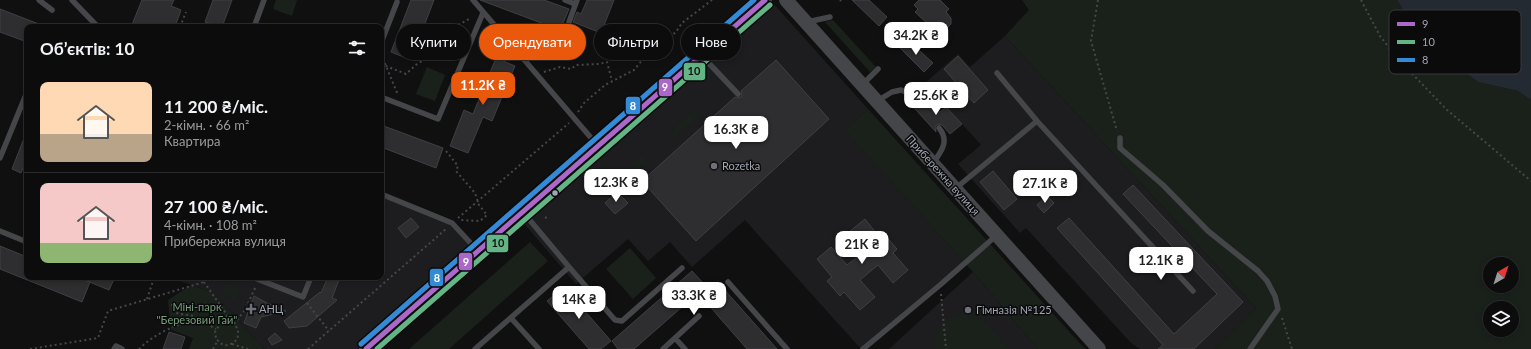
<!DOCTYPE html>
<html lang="uk">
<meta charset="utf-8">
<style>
:root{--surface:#0c0c0d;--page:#1a1a1b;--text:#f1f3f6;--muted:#9a9b9d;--line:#2c2c2e;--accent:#ea580c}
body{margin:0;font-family:Lato,sans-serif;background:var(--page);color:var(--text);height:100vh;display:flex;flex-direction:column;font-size:15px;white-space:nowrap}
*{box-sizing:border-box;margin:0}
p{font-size:13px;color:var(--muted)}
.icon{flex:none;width:22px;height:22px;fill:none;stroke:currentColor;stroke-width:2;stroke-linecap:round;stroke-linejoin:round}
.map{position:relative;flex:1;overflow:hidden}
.side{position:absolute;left:24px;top:24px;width:360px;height:256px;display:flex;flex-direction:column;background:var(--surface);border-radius:8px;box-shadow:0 2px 6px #0003,0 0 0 1px var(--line)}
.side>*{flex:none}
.top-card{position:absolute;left:396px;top:24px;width:380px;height:36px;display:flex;gap:8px}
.needle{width:26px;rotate:39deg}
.tools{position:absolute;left:1483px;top:257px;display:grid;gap:8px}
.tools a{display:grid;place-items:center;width:36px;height:36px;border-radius:50%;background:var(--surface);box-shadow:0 2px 6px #0003,0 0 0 1px var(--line);font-size:20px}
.price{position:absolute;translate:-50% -34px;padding:0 9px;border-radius:8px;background:#fff;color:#222;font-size:13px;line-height:26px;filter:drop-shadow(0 1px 2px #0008)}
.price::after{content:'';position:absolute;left:50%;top:24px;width:12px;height:9px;margin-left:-6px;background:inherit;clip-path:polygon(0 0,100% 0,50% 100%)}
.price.selected{background:var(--accent);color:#fff}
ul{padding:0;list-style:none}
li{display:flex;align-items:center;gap:12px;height:100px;padding:0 16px}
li+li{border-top:1px solid var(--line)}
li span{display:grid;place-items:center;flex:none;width:112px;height:80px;border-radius:8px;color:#555}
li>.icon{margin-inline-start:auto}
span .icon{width:48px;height:48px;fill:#fffc;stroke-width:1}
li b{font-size:17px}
h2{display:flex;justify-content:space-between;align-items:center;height:48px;padding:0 16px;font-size:17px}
.chip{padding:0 14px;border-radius:18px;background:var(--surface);box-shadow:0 2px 6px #0003,0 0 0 1px var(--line);font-size:14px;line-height:36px}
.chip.selected{background:var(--accent);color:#fff}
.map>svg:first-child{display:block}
.built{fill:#1d1d1f}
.green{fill:#1a211b;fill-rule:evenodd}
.water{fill:#242a32}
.building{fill:#2e2e30;stroke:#3f4044}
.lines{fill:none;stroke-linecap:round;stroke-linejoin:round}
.path{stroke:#46474b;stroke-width:2;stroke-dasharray:2 3;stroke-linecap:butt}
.service{stroke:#454649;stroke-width:5.5}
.tertiary{stroke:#454649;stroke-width:14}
.bus-1-casing{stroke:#0b0b0c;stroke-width:8}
.bus-2-casing{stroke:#0b0b0c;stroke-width:8}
.bus-3-casing{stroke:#0b0b0c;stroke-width:8}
.bus-1{stroke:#ac68c9;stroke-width:5}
.bus-2{stroke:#64b586;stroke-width:5}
.bus-3{stroke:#338bd7;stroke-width:5}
.poi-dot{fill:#6e717a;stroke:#0b0b0c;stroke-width:1.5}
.bus-dot{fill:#a0a5b2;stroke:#0b0b0c;stroke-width:1.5}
.labels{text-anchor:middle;stroke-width:3;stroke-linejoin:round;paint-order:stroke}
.poi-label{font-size:11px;fill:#a0a5b2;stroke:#0b0b0c;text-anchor:start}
.street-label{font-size:11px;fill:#a0a5b2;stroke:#0b0b0c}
.park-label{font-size:11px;fill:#779e7c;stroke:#0b0b0c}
.key{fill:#0b0b0c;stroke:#38393e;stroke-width:1}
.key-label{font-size:11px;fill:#a0a5b2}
.line-badge{stroke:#0b0b0c;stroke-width:1.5}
.badge-label{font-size:11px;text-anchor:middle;font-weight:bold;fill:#fff}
.pale-badge-label{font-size:11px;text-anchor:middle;font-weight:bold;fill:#111}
</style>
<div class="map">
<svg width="1531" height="349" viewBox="0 0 1531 349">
<rect width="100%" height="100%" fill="#101011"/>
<path class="built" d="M772 2 868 109 846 130 964 262 861 349 745 220 692 267 670 242 648 261 628 239 576 284 521 220Z
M1005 36 1256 308 1215 349H1140L1131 343 1026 228 1020 233 958 164 981 145 925 83 958 54 970 67Z
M381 194 452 223 479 251 366 349H264L213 292 167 277H381Z
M973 272 1038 349H889Z"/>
<path class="green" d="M276 0H297L292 16 273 9Z
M1022 0H1397L1423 41 1478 82 1518 91 1531 100V349H1215L1256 308 1005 36 1029 10ZM1490 264H1512V286H1490ZM1490 308H1512V330H1490Z
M833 20 876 67 870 72 825 22Z
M427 67 445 75 435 101 416 94Z
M868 109 1085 349H1038L973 272 845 130Z
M694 110 699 116 675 137 670 132Z
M643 155 648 161 625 182 620 177Z
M530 242 548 261 449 349H409Z
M630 248 656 278 633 299 606 269Z
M227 283 241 289 235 301 222 295Z
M191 285 213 292 264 349H189L193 338 171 330 168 300Z
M960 314C983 313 995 333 1009 349H935C935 331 945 322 960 314Z"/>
<path class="water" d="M1397 0H1531V100L1518 91 1478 82 1423 41Z"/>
<path class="building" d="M142 0H174L171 6 181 10 175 27H131Z
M213 0H232L222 27 205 22Z
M411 0H434L411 60 391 52Z
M480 0H544L569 9 560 30Z
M587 0H614L601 33 573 22 577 12 581 14Z
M852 0H869L887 17 879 26Z
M919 0H940L949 9 946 12 951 18V24L947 28 939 29 935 24 932 28 915 12 918 9 914 5Z
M0 9 44 26V27H27V42L0 32Z
M908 40 933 63 924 72 900 48Z
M958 56 988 90 974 103 944 69Z
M496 58 515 66 492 121 483 117 468 153 450 146 464 110 473 114Z
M776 60 829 119 696 241 642 181 735 97 737 98 741 97 742 95 741 91Z
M916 93 936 115 946 107 962 124 950 134 942 125 938 124 935 127 936 132 907 100H914L915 97 914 94Z
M381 125 443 148 436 168 381 147Z
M26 133 27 158 21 173 12 169Z
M993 171 1017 199 1004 210 980 182Z
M1133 185 1243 302 1194 349H1158L1163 345 1057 228 1069 218 1174 334 1217 294 1123 194Z
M617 192 628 203 615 214 605 203Z
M1047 196 1054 203 1044 213 1037 205Z
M411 218 419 227 406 238 398 228Z
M865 219 880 238 884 234 897 249 893 253 908 270 893 283 878 265 860 280 875 297 860 310 844 292 840 296 827 281 832 277 817 259 831 247 847 265 865 251 849 232Z
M0 246 27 257V277H76L90 282 82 302 0 269Z
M692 271 714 295 723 288 777 349H747L698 293 634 349H618L612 341Z
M77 277H115L109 290Z
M328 277H340L332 298 337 300 307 326 289 328 284 321 320 292 321 293Z
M564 287 611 341 601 349H589L547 301Z
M254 296 267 303 286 311 261 317 256 328 244 323Z
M169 332 185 337 181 349H163Z
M275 333 282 340 272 345 268 339Z"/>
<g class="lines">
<path class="path" d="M840 0 841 1
M1098 0 1091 41 1117 131
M1361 0 1380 36 1397 58 1446 109 1531 181
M180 27 186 12
M381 54 398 95
M381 64 406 74 417 64 441 50 458 25 471 18
M544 72 560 67 571 69 576 65 599 64 607 62 612 81
M578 112 584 103 605 85 634 70 649 52 676 32 682 23 712 0
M446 151 458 166 456 171 475 193 479 205 487 215 480 221 461 220
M458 218 569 123
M545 218 549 216
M205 277 204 282 225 312 230 322C244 328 239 347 223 345L216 339 215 332 220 324 230 322
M941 294 946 349
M147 299 153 281
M307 303 329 331
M172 304C173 317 184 313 193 316 196 317 199 320 202 322
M1282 318 1292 349
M234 324 245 310 256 286
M232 344 248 349
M30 349 98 338 108 311 204 282
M139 349C153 335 182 319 202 322 206 323 212 327 216 329
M213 349 218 340
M308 349 446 229"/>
<path class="service" d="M39 0 52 10
M72 0 98 27
M473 0 598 146
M565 0 575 4
M569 22 577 0
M807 22 830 17
M254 27 264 0
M381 43 397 2
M702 56 738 94
M997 73 1037 121
M863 84 878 69
M381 97 438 119 483 13
M877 101 892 92 901 90 908 93 911 97
M1120 138V148L1163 185 1208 231 1258 271 1267 281 1275 296 1278 309 1250 349
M0 158 27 92
M933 163C941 152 950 141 939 128
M956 188 1037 121 1193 291
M381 194 452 223 478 251
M0 231 27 242
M569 267 615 320 622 321 682 268
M252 277 303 297 311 277
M728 282 787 349
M511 318 539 349
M675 338 685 349
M114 349 116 346 122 349
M475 349 569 267 523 212
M663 349 699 316
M863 349 940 285 997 235"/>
<path class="tertiary" d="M786 0 1099 349
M366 349 765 0"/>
<defs>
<path id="bus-1" d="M366 349 765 0"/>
<path id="bus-2" d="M377 349 770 5"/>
<path id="bus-3" d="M361 344 754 0"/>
</defs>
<use href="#bus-1" class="bus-1-casing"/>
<use href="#bus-2" class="bus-2-casing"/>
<use href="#bus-3" class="bus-3-casing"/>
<use href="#bus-1" class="bus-1"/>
<use href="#bus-2" class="bus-2"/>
<use href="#bus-3" class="bus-3"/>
</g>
<g class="poi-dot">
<circle cx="714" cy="166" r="4"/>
<path d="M249 303h4v4h4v4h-4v4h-4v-4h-4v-4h4z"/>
<circle cx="968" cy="310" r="4"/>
</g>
<circle class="bus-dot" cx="555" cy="193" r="3.5"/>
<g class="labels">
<g class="poi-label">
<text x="722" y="170">Rozetka</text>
<text x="259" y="313">АНЦ</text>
<text x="976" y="314">Гімназія №125</text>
</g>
<g class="street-label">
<text transform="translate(943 175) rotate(48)" y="4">Прибережна вулиця</text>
</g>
<g class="park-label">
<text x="197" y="311">Міні-парк<tspan x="197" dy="13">"Березовий Гай"</tspan></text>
</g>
</g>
<rect x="1389" y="10" width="132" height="64" rx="6" class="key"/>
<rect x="1397" y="22" width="18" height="4" fill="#ac68c9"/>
<rect x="1397" y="40" width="18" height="4" fill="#64b586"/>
<rect x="1397" y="58" width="18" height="4" fill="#338bd7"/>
<g class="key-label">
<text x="1422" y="28">9</text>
<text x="1422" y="46">10</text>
<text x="1422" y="64">8</text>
</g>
<g class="line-badge">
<rect x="683" y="62" width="23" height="19" rx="4" fill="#64b586"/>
<rect x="658" y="78" width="15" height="19" rx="4" fill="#ac68c9"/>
<rect x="625" y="96" width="16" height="19" rx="4" fill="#338bd7"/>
<rect x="486" y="234" width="23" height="19" rx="4" fill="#64b586"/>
<rect x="458" y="252" width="15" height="19" rx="4" fill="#ac68c9"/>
<rect x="429" y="268" width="15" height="19" rx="4" fill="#338bd7"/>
</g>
<g class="badge-label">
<text x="665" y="91">9</text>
<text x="633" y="110">8</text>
<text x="466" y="266">9</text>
<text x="437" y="282">8</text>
</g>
<g class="pale-badge-label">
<text x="694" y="75">10</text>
<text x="498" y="247">10</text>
</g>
</svg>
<div class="tools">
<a><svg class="needle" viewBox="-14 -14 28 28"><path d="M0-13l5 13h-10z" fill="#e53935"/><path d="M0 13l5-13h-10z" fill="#9a9b9d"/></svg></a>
<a><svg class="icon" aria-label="layers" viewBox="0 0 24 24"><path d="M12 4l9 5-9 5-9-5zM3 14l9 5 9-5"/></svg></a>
</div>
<b class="price" style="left:916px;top:56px">34.2K ₴</b>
<b class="price selected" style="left:483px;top:106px">11.2K ₴</b>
<b class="price" style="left:936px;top:116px">25.6K ₴</b>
<b class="price" style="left:736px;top:150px">16.3K ₴</b>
<b class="price" style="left:616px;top:203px">12.3K ₴</b>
<b class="price" style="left:1045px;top:204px">27.1K ₴</b>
<b class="price" style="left:862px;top:265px">21K ₴</b>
<b class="price" style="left:1161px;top:281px">12.1K ₴</b>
<b class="price" style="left:694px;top:316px">33.3K ₴</b>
<b class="price" style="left:579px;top:320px">14K ₴</b>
<div class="top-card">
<a class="chip">Купити</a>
<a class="chip selected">Орендувати</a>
<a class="chip">Фільтри</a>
<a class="chip">Нове</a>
</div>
<section class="side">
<h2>Об’єктів: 10<svg class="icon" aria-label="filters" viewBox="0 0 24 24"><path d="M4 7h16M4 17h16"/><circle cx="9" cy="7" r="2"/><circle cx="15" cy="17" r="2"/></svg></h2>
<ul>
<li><span style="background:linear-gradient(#ffd9b3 65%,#b9a48a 0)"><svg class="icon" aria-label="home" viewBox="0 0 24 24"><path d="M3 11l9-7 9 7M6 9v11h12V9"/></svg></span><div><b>11 200 ₴/міс.</b><p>2-кімн. · 66 m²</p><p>Квартира</p></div></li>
<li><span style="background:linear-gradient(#f6c9c9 75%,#8fb573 0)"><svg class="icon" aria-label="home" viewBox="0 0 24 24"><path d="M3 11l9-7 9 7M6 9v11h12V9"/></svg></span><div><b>27 100 ₴/міс.</b><p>4-кімн. · 108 m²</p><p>Прибережна вулиця</p></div></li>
</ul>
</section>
</div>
